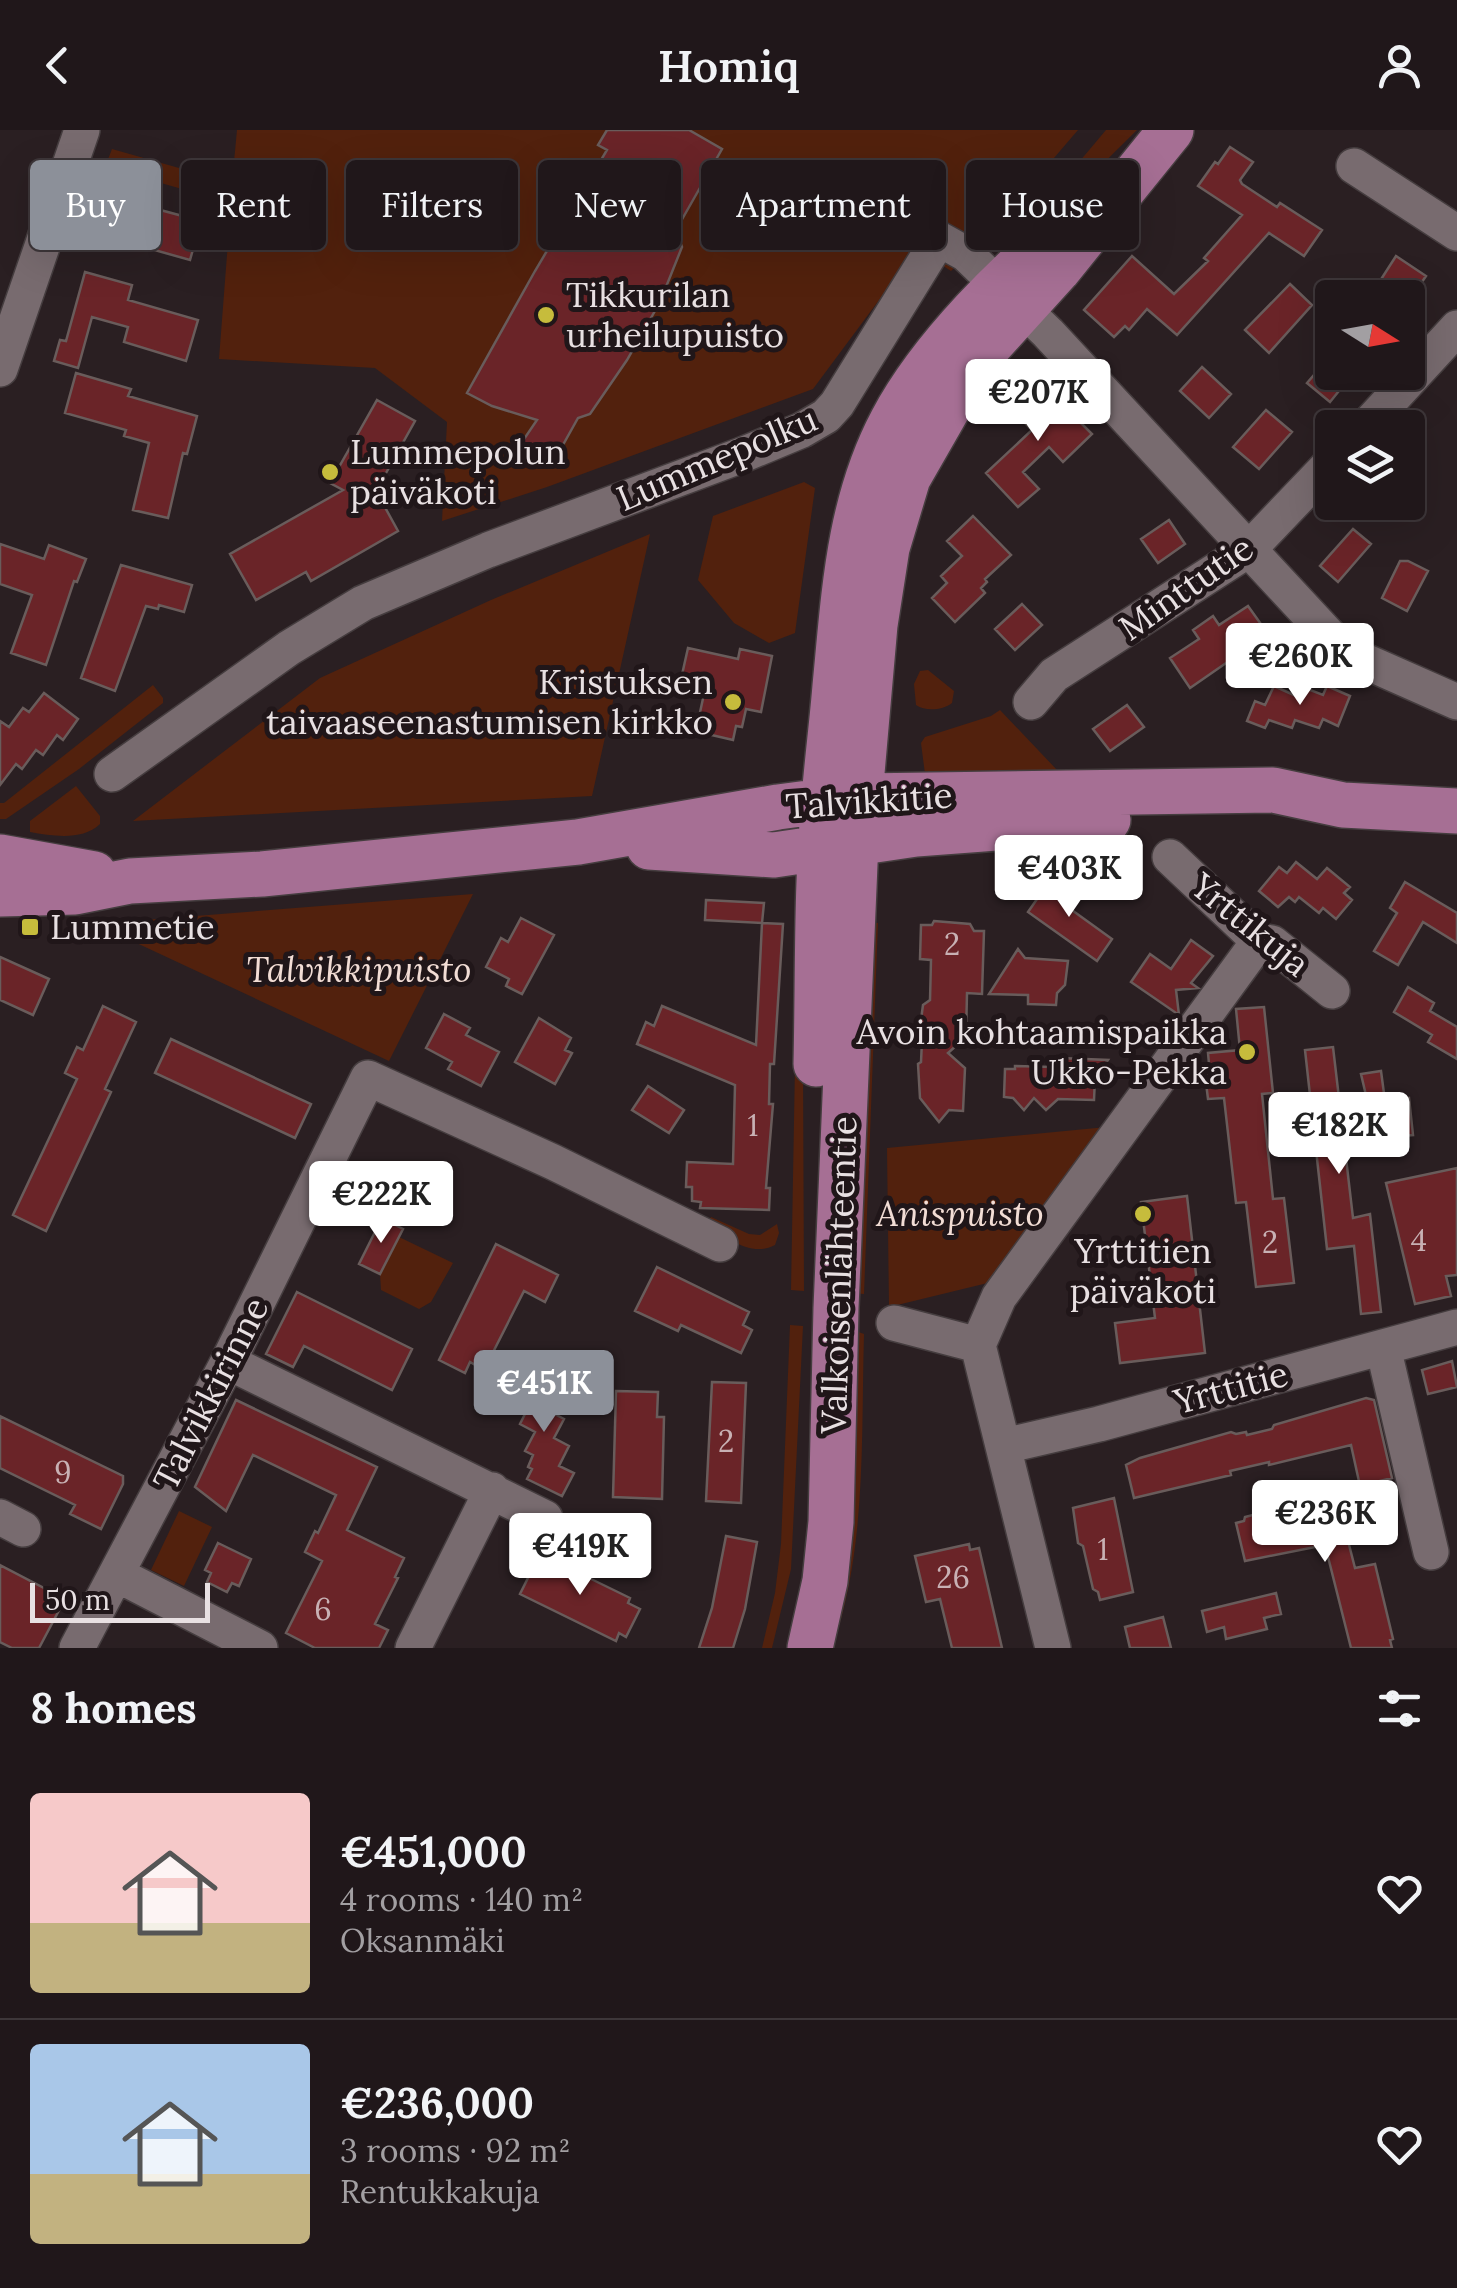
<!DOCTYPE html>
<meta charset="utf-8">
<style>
:root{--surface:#20171a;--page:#282023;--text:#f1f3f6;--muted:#a29fa2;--line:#3d3639;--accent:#8c9099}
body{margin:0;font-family:Lora,serif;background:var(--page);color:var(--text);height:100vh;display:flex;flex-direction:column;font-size:38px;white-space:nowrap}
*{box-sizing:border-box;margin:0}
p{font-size:32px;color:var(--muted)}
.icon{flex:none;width:55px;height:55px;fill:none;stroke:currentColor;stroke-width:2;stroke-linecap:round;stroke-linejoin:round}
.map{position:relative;height:1518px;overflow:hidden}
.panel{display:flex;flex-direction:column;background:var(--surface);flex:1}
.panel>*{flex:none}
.hud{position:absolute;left:30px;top:30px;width:1398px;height:90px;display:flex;gap:20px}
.needle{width:65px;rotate:101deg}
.tools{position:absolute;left:1315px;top:150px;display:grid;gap:20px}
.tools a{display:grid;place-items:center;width:110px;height:110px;border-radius:10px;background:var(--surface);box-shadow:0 10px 40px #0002,0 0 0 2px var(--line);font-size:50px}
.scale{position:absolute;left:30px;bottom:25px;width:180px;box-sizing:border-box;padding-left:10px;border:5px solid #e8e0e2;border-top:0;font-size:28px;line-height:35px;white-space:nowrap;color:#e8e0e2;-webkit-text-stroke:8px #201619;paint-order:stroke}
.price{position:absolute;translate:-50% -85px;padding:0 22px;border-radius:10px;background:#fff;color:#222;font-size:32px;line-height:65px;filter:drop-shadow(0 2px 5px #0008)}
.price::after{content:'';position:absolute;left:50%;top:60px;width:30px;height:22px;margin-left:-15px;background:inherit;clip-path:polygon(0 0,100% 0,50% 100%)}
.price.selected{background:var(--accent);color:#fff}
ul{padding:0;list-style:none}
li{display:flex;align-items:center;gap:30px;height:250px;padding:0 30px}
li+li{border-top:2px solid var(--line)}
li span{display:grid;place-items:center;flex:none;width:280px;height:200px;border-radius:10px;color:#555}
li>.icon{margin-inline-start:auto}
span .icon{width:120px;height:120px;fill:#fffc;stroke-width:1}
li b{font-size:42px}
h2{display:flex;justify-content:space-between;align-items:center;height:120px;padding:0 30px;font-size:42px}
.tag{padding:0 35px;border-radius:10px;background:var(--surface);box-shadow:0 10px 40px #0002,0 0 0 2px var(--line);font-size:35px;line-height:90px}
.tag.selected{background:var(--accent);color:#fff}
header{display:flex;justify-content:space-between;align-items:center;height:130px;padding:0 30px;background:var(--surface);font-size:45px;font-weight:600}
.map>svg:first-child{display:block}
.green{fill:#52210d}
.building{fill:#6a2428;stroke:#695c5b;stroke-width:2.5}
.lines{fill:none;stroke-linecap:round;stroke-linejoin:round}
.minor-casing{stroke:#453d3f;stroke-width:38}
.major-casing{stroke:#453d3f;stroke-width:48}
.minor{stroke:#786b6f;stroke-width:35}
.major{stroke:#a66f94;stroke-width:45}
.poi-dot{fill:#c6bc3c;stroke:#201619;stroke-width:4}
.labels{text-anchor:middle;stroke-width:10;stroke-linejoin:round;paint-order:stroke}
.number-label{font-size:30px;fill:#c8b1b4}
.poi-label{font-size:35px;fill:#e8e0e2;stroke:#201619;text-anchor:start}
.street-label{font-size:35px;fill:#e8e0e2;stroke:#201619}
.park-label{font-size:35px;font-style:italic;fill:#f2ddd5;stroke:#201619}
</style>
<header><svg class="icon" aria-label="back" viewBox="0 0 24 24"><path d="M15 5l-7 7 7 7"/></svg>Homiq<svg class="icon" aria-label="person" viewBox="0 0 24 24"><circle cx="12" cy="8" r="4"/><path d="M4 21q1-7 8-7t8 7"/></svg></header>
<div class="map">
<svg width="1457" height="1518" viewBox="0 0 1457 1518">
<rect width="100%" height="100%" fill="#2a1f22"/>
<path class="green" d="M237 0H1078L993 99 951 141 917 119 813 259 547 357 442 391 447 292 375 238 219 229 231 73 105 37 112 19 232 53Z
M1106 0H1137L1035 101 1026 95Z
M804 352 815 358 795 503 769 513 734 493 698 450 713 386Z
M650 404 592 666 133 691 320 548 491 470Z
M928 540 954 561 952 573C943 580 926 582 916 575L914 554 920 541Z
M153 555 163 568V573L79 639 6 689H0V673H4Z
M1000 580 1057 640 1050 647 925 644 921 613 925 607 991 586Z
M76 656 100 686V694C82 711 53 706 30 702V691Z
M473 764 389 931 113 802 119 792Z
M868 792 878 793 864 1164 851 1163Z
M795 935H803L804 1161 791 1160Z
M1117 996 1004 1149 889 1177 887 1018Z
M711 1087 749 1104 760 1105 777 1094 779 1103 775 1115C751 1128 727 1107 706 1095Z
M399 1107 453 1133 431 1172 419 1179 381 1160 380 1144Z
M790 1195 803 1196 791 1439 772 1518H762L775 1463 781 1414Z
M850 1199 864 1204C861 1309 867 1418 832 1518Z
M179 1381 212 1397 184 1456 151 1440Z"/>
<path class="building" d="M607 0H689L722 19 676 100 682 117 660 172 627 230 590 284 578 288 554 331 522 312 537 290 492 276 467 263 535 141 607 20 598 15Z
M1230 17 1253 32 1240 50 1242 54 1277 77 1280 73 1322 100 1304 126 1269 103 1177 205 1147 179 1129 200 1125 196 1114 207 1084 180 1132 126 1174 164 1208 131 1204 128 1242 85 1198 56 1215 32 1218 34Z
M112 67 201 91 190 130 119 110 121 102 104 97Z
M1396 126 1426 146 1411 168H1369Z
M85 142 132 155 128 170 198 190 186 231 124 212 128 197 92 187 78 238 54 231 60 210 66 211Z
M1290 154 1312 175 1269 223 1245 200Z
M1325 232 1332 242H1337L1347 251 1330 272 1307 253Z
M1202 237 1231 264 1209 288 1180 261Z
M76 243 131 259 128 266 197 286 187 324 183 323 168 388 133 380 149 313 124 306 126 300 65 283Z
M1044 256 1092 304 1063 332 1049 317 1023 342 1039 359 1018 377 986 343 1032 300 1016 284Z
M377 270 415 291 376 361 398 401 311 451 306 442 256 470 230 424 343 360 330 353Z
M1266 280 1292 302 1259 339 1233 317Z
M973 386 1011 425 985 449 987 452 981 458 985 463 955 492 932 468 947 453 941 446 962 426 947 411Z
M1169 390 1185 414 1158 433 1141 409Z
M1353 399 1371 414 1338 452 1320 436Z
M0 414 44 429 49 415 86 429 77 452 74 451 46 535 11 523 32 465 0 454Z
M1400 431H1408L1428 441 1407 481 1382 468Z
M121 435 192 455 184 482 159 475 158 479 146 476 115 561 81 548Z
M1022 474 1042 495 1015 520 995 499Z
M1248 476 1268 504 1190 558 1170 528 1199 509 1193 500 1213 486 1219 495Z
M688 518 738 529 740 519 772 526 761 582 746 579 742 597 736 596 733 610 703 603 706 588 699 587 704 564 679 558Z
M1274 556 1296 566 1300 556 1323 565 1327 556 1350 566 1338 596 1323 589 1319 598 1295 590 1292 598 1269 590 1265 598 1247 591 1255 571 1265 575Z
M44 563 78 589 63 610 57 605 43 625 36 620 22 639 16 634 0 655V591L9 597 23 578 29 582Z
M1127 575 1144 597 1110 621 1093 599Z
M1296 732 1317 749 1327 738 1350 757 1344 763 1352 770 1336 789 1323 778 1319 783 1299 767 1295 772 1289 767 1278 777 1259 761 1279 737 1287 743Z
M1051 749 1077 768 1069 778 1112 809 1097 831 1028 782Z
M1405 752 1457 783V813L1423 792 1398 835 1374 821 1397 783 1390 778Z
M706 770 764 773 762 793 705 790Z
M521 788 554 805 522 864 506 856 509 849 486 837 501 808 508 812Z
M934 791 970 794 974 801H984L982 864 967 863 966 907 948 923 965 938 963 981 949 980 939 992 920 968 918 934 921 932 922 910 910 901 920 897 923 875 930 870 931 830 920 829 921 795H932Z
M762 793 783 794 774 934H770L769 974H773L766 1058H770L769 1080 700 1078 701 1072 692 1071V1057H686L687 1032 733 1034 735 955 637 914 646 892 654 896 662 876 756 915Z
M1191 810 1213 826 1191 853 1198 858 1176 860 1179 885 1131 852 1150 824 1171 839Z
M1018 819 1025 828 1068 831 1065 855 1057 863 1056 875 1028 874V865L989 864Z
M0 827 49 849 33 885 0 870Z
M1408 857 1434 873 1430 881 1457 897V929L1428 912 1432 905 1394 882Z
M103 876 136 892 105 959 111 962 46 1101 13 1085 77 949 65 943 77 917 83 920Z
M1264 877 1273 963 1262 964 1273 1069 1284 1068 1294 1153 1256 1157 1246 1072 1236 1073 1224 968 1208 969 1205 945H1210L1208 923 1240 920 1236 879Z
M444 884 470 898 466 905 499 922 481 956 448 939 452 932 426 918Z
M539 888 571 908 565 920 572 923 555 954 515 932Z
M171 909 311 974 295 1008 155 943Z
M1333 917 1353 1088 1370 1084 1381 1182 1361 1184 1354 1116 1327 1119 1305 920Z
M1060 928 1108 930 1095 948 1094 970 1058 969 1046 980 1034 968 1024 980 1013 968 1004 967 1005 939H1015V936L1051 937V931L1060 932Z
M1381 941 1385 971 1409 968 1413 1005 1376 1008 1361 944Z
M648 956 684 980 669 1003 632 980Z
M1457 1038V1145L1446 1146 1451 1166 1415 1174 1386 1053Z
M1187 1066 1205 1223 1120 1233 1115 1193 1155 1188 1141 1072Z
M382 1088 403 1099 380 1144 359 1134Z
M496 1114 558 1145 545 1172 524 1161 484 1240 470 1232 465 1243 439 1230Z
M657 1137 749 1182 743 1195 752 1200 741 1223 681 1195 678 1201 635 1181Z
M297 1162 412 1219 392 1260 304 1216 293 1237 266 1224Z
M1452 1231 1457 1257 1428 1264 1422 1240Z
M524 1242 560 1259 549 1281 564 1289 554 1308 569 1316 559 1336 574 1343 562 1366 527 1349 532 1339 528 1337 533 1325 525 1321 535 1302 520 1294 530 1274 513 1266Z
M712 1252 746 1253 741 1373 706 1371Z
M616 1261 658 1262 657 1287H664L662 1369 613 1367Z
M1366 1268 1374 1270 1392 1348 1360 1356 1351 1315 1269 1335V1332L1230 1341 1231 1345 1134 1368 1126 1335 1140 1328 1231 1302 1236 1304 1246 1302 1247 1305 1272 1299 1274 1295Z
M236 1270 377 1337 347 1400 404 1428 395 1447 398 1448 375 1494 388 1500 379 1518H315L286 1503 322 1431 305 1422 315 1401 318 1403 336 1365 253 1325 226 1381 195 1357Z
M0 1286 123 1346V1354L101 1399 70 1384 75 1375 0 1338Z
M1114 1368 1133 1462 1100 1470 1098 1462 1093 1459 1083 1416 1078 1413 1073 1378Z
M1337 1368 1355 1438 1375 1434 1393 1509 1390 1510 1392 1518H1351L1325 1415 1245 1431 1236 1393 1244 1391 1245 1387 1268 1381 1269 1385 1293 1379 1306 1386 1312 1374Z
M726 1406 757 1412 745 1479 733 1518H699L712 1478Z
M218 1413 251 1429 239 1456 232 1453 227 1462 207 1452 211 1443 205 1440Z
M969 1414 970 1420 979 1418 1002 1518H952L940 1469 926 1472 915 1426Z
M540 1424 630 1468 628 1473 640 1479 626 1507 619 1503 616 1511 520 1464Z
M0 1435 65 1469 39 1518H12L0 1512Z
M1276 1463 1281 1484 1264 1488 1267 1499 1226 1509 1224 1497 1207 1502 1202 1481Z
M1163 1487 1171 1518H1130L1125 1497Z"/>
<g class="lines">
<defs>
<path id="minor" d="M1354 36 1457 103
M0 239 82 0
M1365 298 1457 198
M1031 572 1054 545 1248 420 1332 332
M112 644 289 518 363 473 488 420 742 325 802 300 826 286 837 274 939 109 966 124 1048 203 1344 522 1457 572
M1170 727 1259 811 1272 813 1332 861
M894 1193 978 1215
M978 1215 999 1167 1259 811
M978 1215 1053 1518
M1383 1217 1431 1422
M228 1232 545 1388
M1004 1316 1099 1294 1457 1197
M0 1387 23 1399
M118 1445 260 1518
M77 1518 228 1232 368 948 553 1032 720 1114
M413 1518 492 1360"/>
<path id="major" d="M649 717 774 725 916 704 1108 690
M0 727 94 744
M0 764 75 762 130 751 262 744 578 712 778 677 861 666 1273 660 1343 675 1457 681
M816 934C818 846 816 757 824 669 827 631 832 593 835 556 844 464 848 374 892 291 930 219 1010 138 1074 89
M810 1518 825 1451 831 1392 836 1178 856 711 875 495 887 418 908 348 963 252 990 215 1058 140 1171 0"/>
</defs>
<use href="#minor" class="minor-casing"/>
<use href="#major" class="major-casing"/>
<use href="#minor" class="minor"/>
<use href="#major" class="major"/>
</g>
<g class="poi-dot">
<circle cx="546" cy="185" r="10"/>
<circle cx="330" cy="342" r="10"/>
<circle cx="733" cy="572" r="10"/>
<rect x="20" y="787" width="20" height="20" rx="5"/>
<circle cx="1247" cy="922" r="10"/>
<circle cx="1143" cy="1084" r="10"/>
</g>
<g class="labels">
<g class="number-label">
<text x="952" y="825">2</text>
<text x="753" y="1006">1</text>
<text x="1419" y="1121">4</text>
<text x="1270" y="1123">2</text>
<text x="726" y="1322">2</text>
<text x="63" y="1353">9</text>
<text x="1103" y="1430">1</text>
<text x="953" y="1458">26</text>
<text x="323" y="1490">6</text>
</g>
<g class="poi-label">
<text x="566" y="177">Tikkurilan<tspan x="566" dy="40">urheilupuisto</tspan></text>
<text x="350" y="334">Lummepolun<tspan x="350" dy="40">päiväkoti</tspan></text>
<text x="713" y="564" text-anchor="end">Kristuksen<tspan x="713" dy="40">taivaaseenastumisen kirkko</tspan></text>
<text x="50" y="809">Lummetie</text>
<text x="1227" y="914" text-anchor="end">Avoin kohtaamispaikka<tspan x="1227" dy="40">Ukko-Pekka</tspan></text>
<text x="1143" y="1133" text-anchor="middle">Yrttitien<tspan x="1143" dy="40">päiväkoti</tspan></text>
</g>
<g class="street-label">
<text transform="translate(717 329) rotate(-23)" y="12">Lummepolku</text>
<text transform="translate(1186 458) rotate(-35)" y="12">Minttutie</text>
<text transform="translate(869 671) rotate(-4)" y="12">Talvikkitie</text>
<text transform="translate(1250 795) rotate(39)" y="12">Yrttikuja</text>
<text transform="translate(839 1145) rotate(-88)" y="12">Valkoisenlähteentie</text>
<text transform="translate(1231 1258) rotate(-15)" y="12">Yrttitie</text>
<text transform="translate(211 1264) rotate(-63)" y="12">Talvikkirinne</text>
</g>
<g class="park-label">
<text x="359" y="852">Talvikkipuisto</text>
<text x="960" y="1096">Anispuisto</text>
</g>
</g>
</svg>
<div class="tools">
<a><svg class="needle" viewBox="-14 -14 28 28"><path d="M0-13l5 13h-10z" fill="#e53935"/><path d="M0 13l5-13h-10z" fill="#a29fa2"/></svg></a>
<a><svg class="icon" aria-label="layers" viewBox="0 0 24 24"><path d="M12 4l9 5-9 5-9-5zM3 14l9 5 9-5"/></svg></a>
</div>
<div class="scale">50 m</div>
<b class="price" style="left:1038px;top:314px">€207K</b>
<b class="price" style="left:1300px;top:578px">€260K</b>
<b class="price" style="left:1069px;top:790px">€403K</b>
<b class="price" style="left:1339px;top:1047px">€182K</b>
<b class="price" style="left:381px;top:1116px">€222K</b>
<b class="price selected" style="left:544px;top:1305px">€451K</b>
<b class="price" style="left:1325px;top:1435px">€236K</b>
<b class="price" style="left:580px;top:1468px">€419K</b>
<div class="hud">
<a class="tag selected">Buy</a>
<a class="tag">Rent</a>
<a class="tag">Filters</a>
<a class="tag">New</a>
<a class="tag">Apartment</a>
<a class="tag">House</a>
</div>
</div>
<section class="panel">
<h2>8 homes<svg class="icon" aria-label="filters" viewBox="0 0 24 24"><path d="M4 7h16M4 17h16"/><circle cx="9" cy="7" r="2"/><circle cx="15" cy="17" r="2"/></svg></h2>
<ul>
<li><span style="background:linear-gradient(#f6c9c9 65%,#c2b280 0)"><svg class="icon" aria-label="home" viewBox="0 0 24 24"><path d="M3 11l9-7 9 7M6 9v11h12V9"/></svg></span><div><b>€451,000</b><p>4 rooms · 140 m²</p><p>Oksanmäki</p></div><svg class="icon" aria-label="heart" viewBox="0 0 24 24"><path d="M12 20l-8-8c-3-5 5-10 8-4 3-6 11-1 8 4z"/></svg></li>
<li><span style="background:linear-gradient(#a9c7e8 65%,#c2b280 0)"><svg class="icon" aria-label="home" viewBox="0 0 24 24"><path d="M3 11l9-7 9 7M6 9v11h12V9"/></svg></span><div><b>€236,000</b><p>3 rooms · 92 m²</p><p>Rentukkakuja</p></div><svg class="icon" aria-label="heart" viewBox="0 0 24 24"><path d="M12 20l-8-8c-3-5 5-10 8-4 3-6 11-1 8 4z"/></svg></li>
</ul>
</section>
